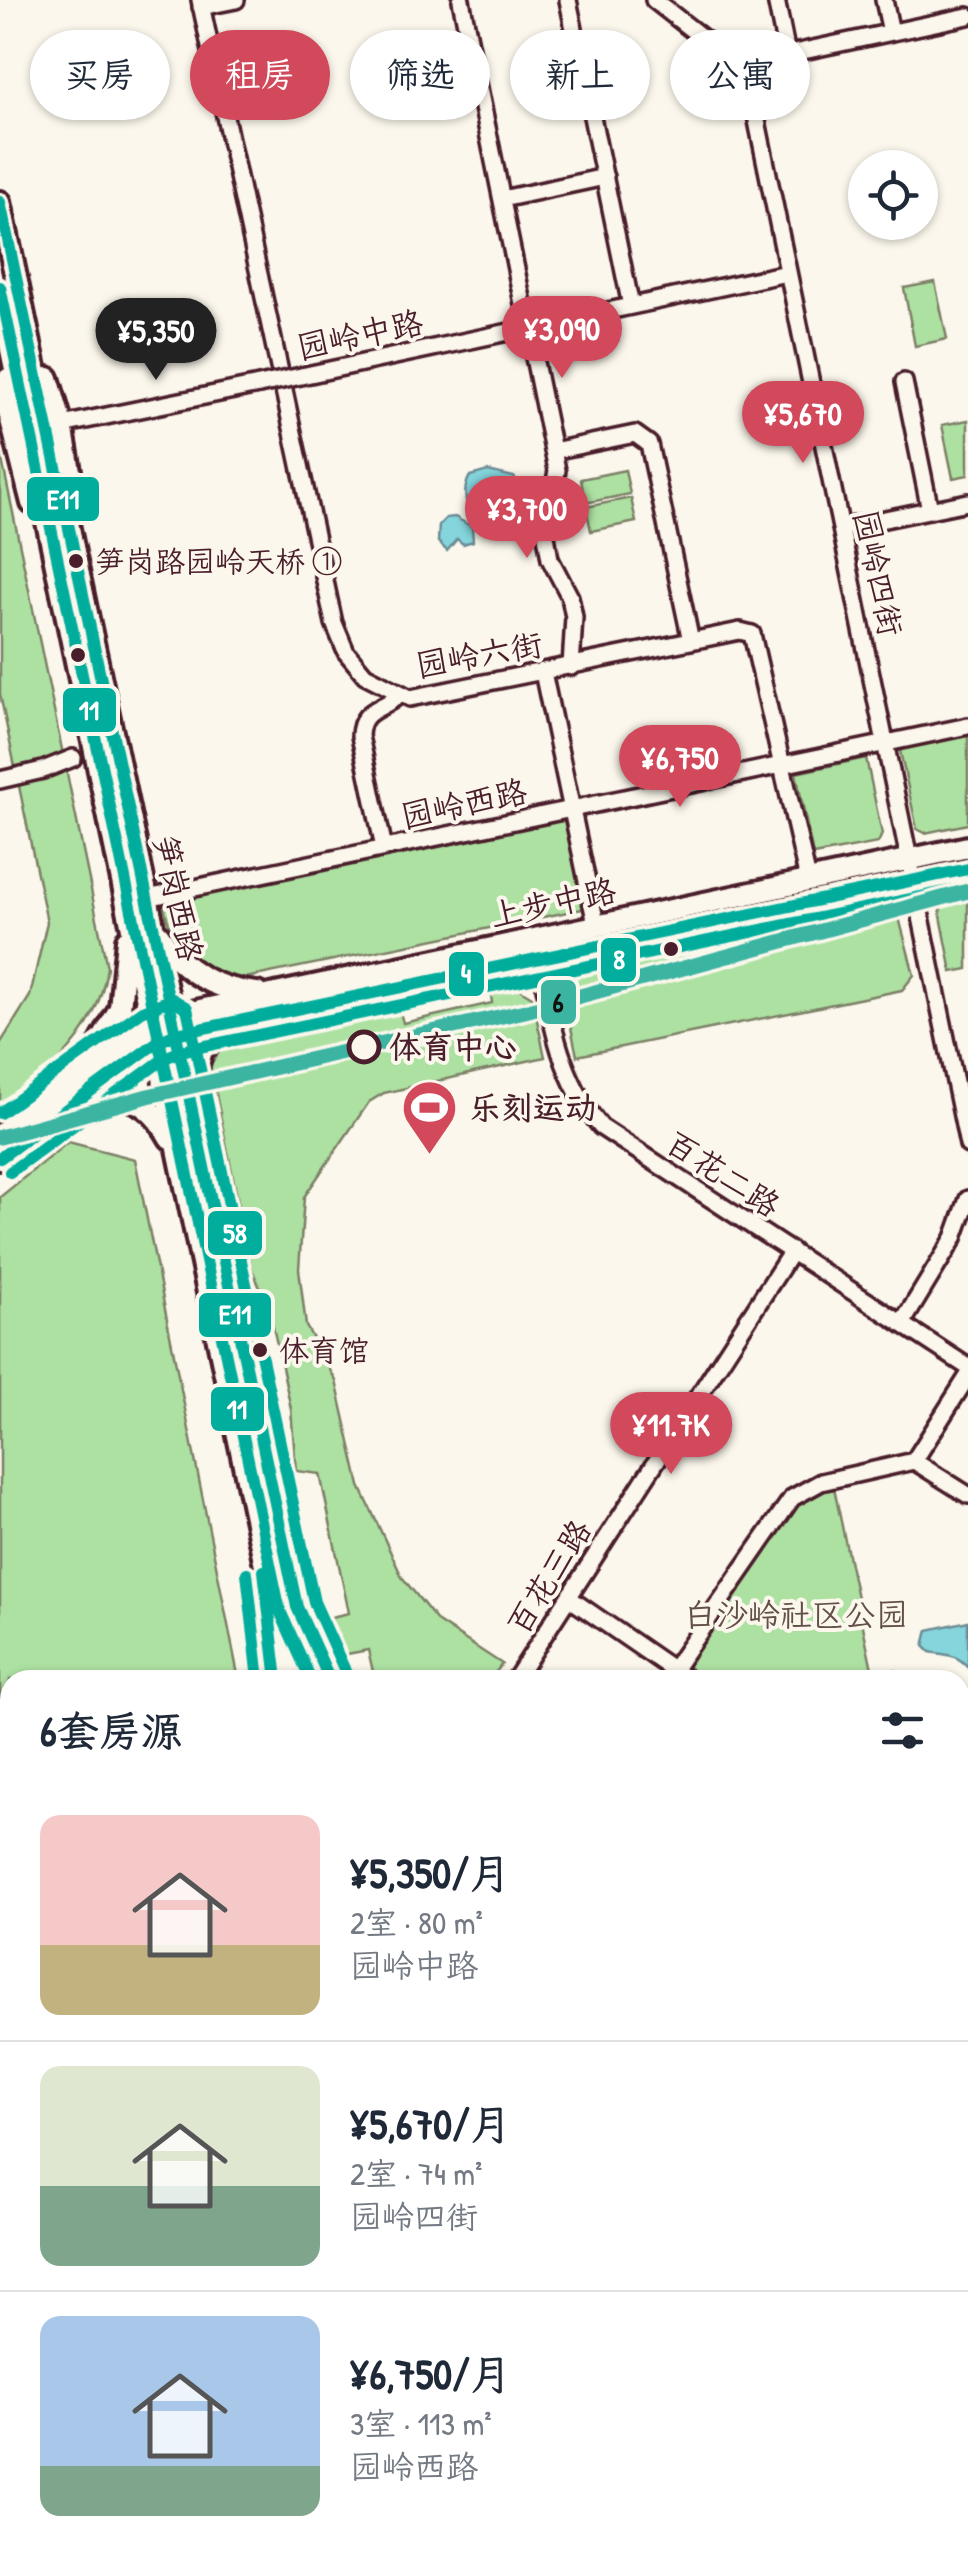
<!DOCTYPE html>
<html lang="zh">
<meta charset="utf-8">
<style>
:root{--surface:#fff;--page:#f6f6f7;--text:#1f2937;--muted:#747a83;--line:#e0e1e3;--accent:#d1495b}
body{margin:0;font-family:"Patrick Hand","LXGW WenKai TC",sans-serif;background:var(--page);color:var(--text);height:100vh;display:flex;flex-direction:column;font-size:38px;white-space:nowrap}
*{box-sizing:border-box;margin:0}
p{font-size:32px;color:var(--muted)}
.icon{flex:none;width:55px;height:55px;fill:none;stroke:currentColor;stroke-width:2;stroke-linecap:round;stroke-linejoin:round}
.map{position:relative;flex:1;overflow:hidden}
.side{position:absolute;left:0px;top:1670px;width:970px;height:892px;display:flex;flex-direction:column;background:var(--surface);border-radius:30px 30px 0 0;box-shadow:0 2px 8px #0004}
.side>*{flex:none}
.top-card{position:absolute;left:30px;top:30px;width:910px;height:90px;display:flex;gap:20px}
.tools{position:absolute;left:848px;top:150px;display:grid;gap:20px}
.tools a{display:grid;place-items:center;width:90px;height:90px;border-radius:50%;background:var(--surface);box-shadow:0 2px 8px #0004;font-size:50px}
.price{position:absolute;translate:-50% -85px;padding:0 22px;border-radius:35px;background:var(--accent);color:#fff;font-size:32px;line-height:65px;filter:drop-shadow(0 2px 5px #0008)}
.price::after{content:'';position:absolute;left:50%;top:60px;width:30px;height:22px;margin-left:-15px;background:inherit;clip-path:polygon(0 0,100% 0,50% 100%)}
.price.active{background:#222;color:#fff}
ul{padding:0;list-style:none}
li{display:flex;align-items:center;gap:30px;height:250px;padding:0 40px}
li+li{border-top:2px solid var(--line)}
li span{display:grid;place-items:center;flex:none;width:280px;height:200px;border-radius:20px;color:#555}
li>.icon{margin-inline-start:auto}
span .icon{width:120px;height:120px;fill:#fffc;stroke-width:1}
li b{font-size:42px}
h2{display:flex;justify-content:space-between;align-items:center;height:120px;padding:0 40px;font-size:42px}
.pill{padding:0 35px;border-radius:45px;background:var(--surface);box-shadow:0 2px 8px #0004;font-size:35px;line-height:90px}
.pill.active{background:var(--accent);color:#fff}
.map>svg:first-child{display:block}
.green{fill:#ade1a2;stroke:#7c8066;stroke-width:2.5}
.water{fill:#84d5dc;stroke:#6d8c95;stroke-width:2.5}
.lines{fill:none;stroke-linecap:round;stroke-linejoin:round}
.minor-casing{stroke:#4a1f2b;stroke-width:22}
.major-casing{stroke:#4a1f2b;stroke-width:28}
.minor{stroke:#fbf7ec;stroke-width:15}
.major{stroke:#fbf7ec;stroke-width:20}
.minor-bridge-casing{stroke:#4a1f2b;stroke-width:22;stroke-linecap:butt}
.major-bridge-casing{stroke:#4a1f2b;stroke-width:28;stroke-linecap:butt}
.minor-bridge{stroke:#fbf7ec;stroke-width:15}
.major-bridge{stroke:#fbf7ec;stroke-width:20}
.bus-1-casing{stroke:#fbf7ec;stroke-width:20}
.bus-2-casing{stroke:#fbf7ec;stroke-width:20}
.bus-3-casing{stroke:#fbf7ec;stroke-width:20}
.bus-4-casing{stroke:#fbf7ec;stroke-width:20}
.bus-5-casing{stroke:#fbf7ec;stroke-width:20}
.bus-1{stroke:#01ad9c;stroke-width:12}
.bus-2{stroke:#01ad9c;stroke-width:12}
.bus-3{stroke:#01ad9c;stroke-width:12}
.bus-4{stroke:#01ad9c;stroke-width:12}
.bus-5{stroke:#01ad9c;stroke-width:12}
.metro-1-casing{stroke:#fbf7ec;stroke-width:22}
.metro-1{stroke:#3bb4a2;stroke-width:15}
.bus-dot{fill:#4a1f2b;stroke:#fbf7ec;stroke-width:4}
.stop-dot{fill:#fbf7ec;stroke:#4a1f2b;stroke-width:5}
.labels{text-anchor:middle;stroke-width:8;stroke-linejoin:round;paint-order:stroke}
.bus-label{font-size:30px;fill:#4a1f2b;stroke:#fbf7ec;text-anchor:start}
.street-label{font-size:32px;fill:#4a1f2b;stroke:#fbf7ec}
.stop-label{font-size:32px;font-weight:bold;fill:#4a1f2b;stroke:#fbf7ec;text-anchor:start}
.poi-label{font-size:32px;font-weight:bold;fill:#4a1f2b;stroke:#fbf7ec;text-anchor:start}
.park-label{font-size:32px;fill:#635049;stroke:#fbf7ec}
.line-badge{stroke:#fbf7ec;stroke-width:4}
.badge-label{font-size:28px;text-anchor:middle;font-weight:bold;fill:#fff}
.pale-badge-label{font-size:28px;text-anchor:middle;font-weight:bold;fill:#111}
</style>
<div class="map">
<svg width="968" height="2562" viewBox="0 0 968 2562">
<rect width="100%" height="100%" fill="#fbf7ec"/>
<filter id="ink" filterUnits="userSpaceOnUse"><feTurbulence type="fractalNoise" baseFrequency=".01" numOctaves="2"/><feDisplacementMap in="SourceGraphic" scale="20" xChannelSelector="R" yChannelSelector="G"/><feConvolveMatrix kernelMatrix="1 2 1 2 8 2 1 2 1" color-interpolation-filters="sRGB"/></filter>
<g filter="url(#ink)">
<path class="green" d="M433 29 446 97 396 107 377 95 366 43Z
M935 282 947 339 915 346 904 288Z
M968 420V475L953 478 942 425Z
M0 450 107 967C98 1035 51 1071 0 1109V1044L30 996 47 922 0 694Z
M625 470 630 494 585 503 581 479Z
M631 498 636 522 591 531 586 507Z
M968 731V824L925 833 917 829 899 746Z
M866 758 882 834 878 843 813 855 796 773Z
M568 818 587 908 231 981C190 966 171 945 163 902Z
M968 893V969L952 972 940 911 951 896Z
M897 910 914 975 902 990 577 1056 563 989 568 978Z
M519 989 532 997 545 1057 384 1093 369 1102 304 1197 299 1269 306 1326 336 1381 360 1486 402 1577 438 1622 502 1664 490 1680H375L368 1650 342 1655 331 1617 349 1613 320 1474 296 1471 291 1409 280 1357 269 1310 252 1269 210 1065 222 1048 400 1012 403 1023 492 1003 491 995Z
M68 1142 135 1159 239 1680H10V2302L0 2299V1197Z
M834 1488 873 1674 846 1680H706L685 1665 788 1512 813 1494Z"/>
<path class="water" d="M488 471 514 477 524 491 514 515 488 531C469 523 459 494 470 476Z
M455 517 472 527 473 541 463 544 457 539 447 551 438 542 439 525 446 518Z
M968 1621V1667C955 1653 945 1655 930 1652L924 1646 928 1630Z"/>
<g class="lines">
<defs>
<path id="minor" d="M200 0 334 623 346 652 365 675 410 698 740 631 752 634 808 880
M461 0 557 470 546 536 550 559 570 597 574 617 571 667
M568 0 631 306
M654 0 728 58
M776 0 787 54
M884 0 891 32
M201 7 236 0
M968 16 761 60 749 82 968 1145
M502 199 605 177
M301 376 787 273
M904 382 930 510
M62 425 259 385
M553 451 635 434 649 444 691 641
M841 528 968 502
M543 672 596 924
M0 780 43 770 73 758
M384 848 360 736C361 708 381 711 399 695
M147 898 968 726
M540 960C551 1021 560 1079 601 1127L968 1367
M903 1322 954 1238 968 1199
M914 1461 968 1376
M569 1598 688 1680
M673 1670 792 1498 821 1482 914 1461 968 1495
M515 1680 792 1251
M891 1680H893
M960 1724 968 1730
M960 2001 968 1988
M960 2029 965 2021
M960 2379 968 2377
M180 2562 185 2552"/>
<path id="major" d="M0 202 312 1680
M0 297 289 1680
M48 378 62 425 75 500
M8 379 9 412 32 503
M158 934C181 970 214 990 257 993
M87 1067 120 1008 127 940
M191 1090 202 1050 227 1028
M83 1102C125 1090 149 1100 170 1138
M0 1135 152 1025 172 1016 968 847
M0 1158 156 1043 176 1034 968 869
M313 1635 330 1680
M0 2348 10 2352
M0 2375 10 2379
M0 2416 10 2424
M960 2462 968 2460
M283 2552 306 2562
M349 2552 373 2562
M405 2552 426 2562
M462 2552 464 2562
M535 2552 555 2562
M702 2562V2552"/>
</defs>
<use href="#minor" class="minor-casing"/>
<use href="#major" class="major-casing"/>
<use href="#minor" class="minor"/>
<use href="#major" class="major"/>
<defs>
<path id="minor-bridge" d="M259 385 301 376"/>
<path id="major-bridge" d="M485 2552 504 2560"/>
</defs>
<use href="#minor-bridge" class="minor-bridge-casing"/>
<use href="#major-bridge" class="major-bridge-casing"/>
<use href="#minor-bridge" class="minor-bridge"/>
<use href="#major-bridge" class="major-bridge"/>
<defs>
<path id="bus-1" d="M0 202 297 1607 330 1680
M264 1571 277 1680"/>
<path id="bus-2" d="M0 287 280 1611 311 1680
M247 1573 259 1680"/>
<path id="bus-3" d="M0 1158 156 1043 176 1034 968 869"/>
<path id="bus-4" d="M10 1172 165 1058 181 1051 968 887"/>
<path id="bus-5" d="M0 1113 142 1011 172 999 187 1008 314 1602 346 1673"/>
</defs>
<use href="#bus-1" class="bus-1-casing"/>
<use href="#bus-2" class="bus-2-casing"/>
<use href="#bus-3" class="bus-3-casing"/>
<use href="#bus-4" class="bus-4-casing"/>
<use href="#bus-5" class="bus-5-casing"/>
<use href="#bus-1" class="bus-1"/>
<use href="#bus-2" class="bus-2"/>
<use href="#bus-3" class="bus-3"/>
<use href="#bus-4" class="bus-4"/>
<use href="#bus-5" class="bus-5"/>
<defs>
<path id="metro-1" d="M0 1137 148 1096 525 1011 968 891"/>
</defs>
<use href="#metro-1" class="metro-1-casing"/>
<use href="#metro-1" class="metro-1"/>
</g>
</g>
<defs>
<symbol id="stadium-pin" viewBox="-11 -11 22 30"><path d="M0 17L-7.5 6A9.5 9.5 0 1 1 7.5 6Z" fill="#d1495b" stroke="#fbf7ec"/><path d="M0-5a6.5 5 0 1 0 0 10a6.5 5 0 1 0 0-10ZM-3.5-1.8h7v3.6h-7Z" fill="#fff"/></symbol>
</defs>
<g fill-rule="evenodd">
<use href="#stadium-pin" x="398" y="1076" width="63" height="86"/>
</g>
<g class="bus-dot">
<circle cx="76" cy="561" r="9"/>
<circle cx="78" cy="655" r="9"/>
<circle cx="671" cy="949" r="9"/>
<circle cx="260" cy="1350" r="9"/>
</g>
<circle class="stop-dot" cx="364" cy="1047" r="15"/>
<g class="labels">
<g class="bus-label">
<text x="95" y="572">笋岗路园岭天桥 ①</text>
<text x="279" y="1361">体育馆</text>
</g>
<g class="street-label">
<text transform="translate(360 335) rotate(-12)" y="11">园岭中路</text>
<text transform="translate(878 573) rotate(78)" y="11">园岭四街</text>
<text transform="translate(479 655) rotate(-10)" y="11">园岭六街</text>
<text transform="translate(464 804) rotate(-12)" y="11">园岭西路</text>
<text transform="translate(178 898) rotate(78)" y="11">笋岗西路</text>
<text transform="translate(553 903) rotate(-12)" y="11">上步中路</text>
<text transform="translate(723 1174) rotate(33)" y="11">百花二路</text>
<text transform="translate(549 1577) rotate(-58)" y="11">百花三路</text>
</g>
<g class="stop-label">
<text x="389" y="1058">体育中心</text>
</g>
<g class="poi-label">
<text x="469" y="1119">乐刻运动</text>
</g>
<g class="park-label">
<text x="796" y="1626">白沙岭社区公园</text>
</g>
</g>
<g class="line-badge">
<rect x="25" y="475" width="76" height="48" rx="10" fill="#01ad9c"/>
<rect x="61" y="686" width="57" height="48" rx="10" fill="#01ad9c"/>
<rect x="599" y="936" width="39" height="48" rx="10" fill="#01ad9c"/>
<rect x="447" y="950" width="39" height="48" rx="10" fill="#01ad9c"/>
<rect x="539" y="978" width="39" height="48" rx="10" fill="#3bb4a2"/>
<rect x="206" y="1209" width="58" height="48" rx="10" fill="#01ad9c"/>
<rect x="197" y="1291" width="76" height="48" rx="10" fill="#01ad9c"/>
<rect x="209" y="1385" width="57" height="48" rx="10" fill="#01ad9c"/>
</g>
<g class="badge-label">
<text x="63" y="509">E11</text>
<text x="89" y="720">11</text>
<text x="619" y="969">8</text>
<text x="466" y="983">4</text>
<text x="235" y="1243">58</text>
<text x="235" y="1324">E11</text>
<text x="237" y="1419">11</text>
</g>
<g class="pale-badge-label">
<text x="558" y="1012">6</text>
</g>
</svg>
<div class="tools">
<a><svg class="icon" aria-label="locate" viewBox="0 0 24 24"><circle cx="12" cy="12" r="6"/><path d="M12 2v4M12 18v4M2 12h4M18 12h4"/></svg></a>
</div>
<b class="price" style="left:562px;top:381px">¥3,090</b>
<b class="price active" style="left:156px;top:383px">¥5,350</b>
<b class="price" style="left:803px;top:466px">¥5,670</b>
<b class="price" style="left:527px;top:561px">¥3,700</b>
<b class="price" style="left:680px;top:810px">¥6,750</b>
<b class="price" style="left:671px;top:1477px">¥11.7K</b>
<div class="top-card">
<a class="pill">买房</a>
<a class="pill active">租房</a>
<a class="pill">筛选</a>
<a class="pill">新上</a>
<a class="pill">公寓</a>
</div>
<section class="side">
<h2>6套房源<svg class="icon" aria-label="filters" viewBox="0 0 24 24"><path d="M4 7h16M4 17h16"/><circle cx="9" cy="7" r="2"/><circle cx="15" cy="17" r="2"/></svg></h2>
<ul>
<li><span style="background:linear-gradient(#f6c9c9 65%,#c2b280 0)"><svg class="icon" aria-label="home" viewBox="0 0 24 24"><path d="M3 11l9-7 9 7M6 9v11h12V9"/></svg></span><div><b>¥5,350/月</b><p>2室 · 80 m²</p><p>园岭中路</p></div></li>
<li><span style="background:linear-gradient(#dfe7d0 60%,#7fa58c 0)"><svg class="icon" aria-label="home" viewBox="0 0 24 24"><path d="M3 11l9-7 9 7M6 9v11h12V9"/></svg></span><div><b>¥5,670/月</b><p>2室 · 74 m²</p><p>园岭四街</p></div></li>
<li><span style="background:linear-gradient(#a9c7e8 75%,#7fa58c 0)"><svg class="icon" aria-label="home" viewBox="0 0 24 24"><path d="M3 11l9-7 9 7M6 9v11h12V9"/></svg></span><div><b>¥6,750/月</b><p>3室 · 113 m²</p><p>园岭西路</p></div></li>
</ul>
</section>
</div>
